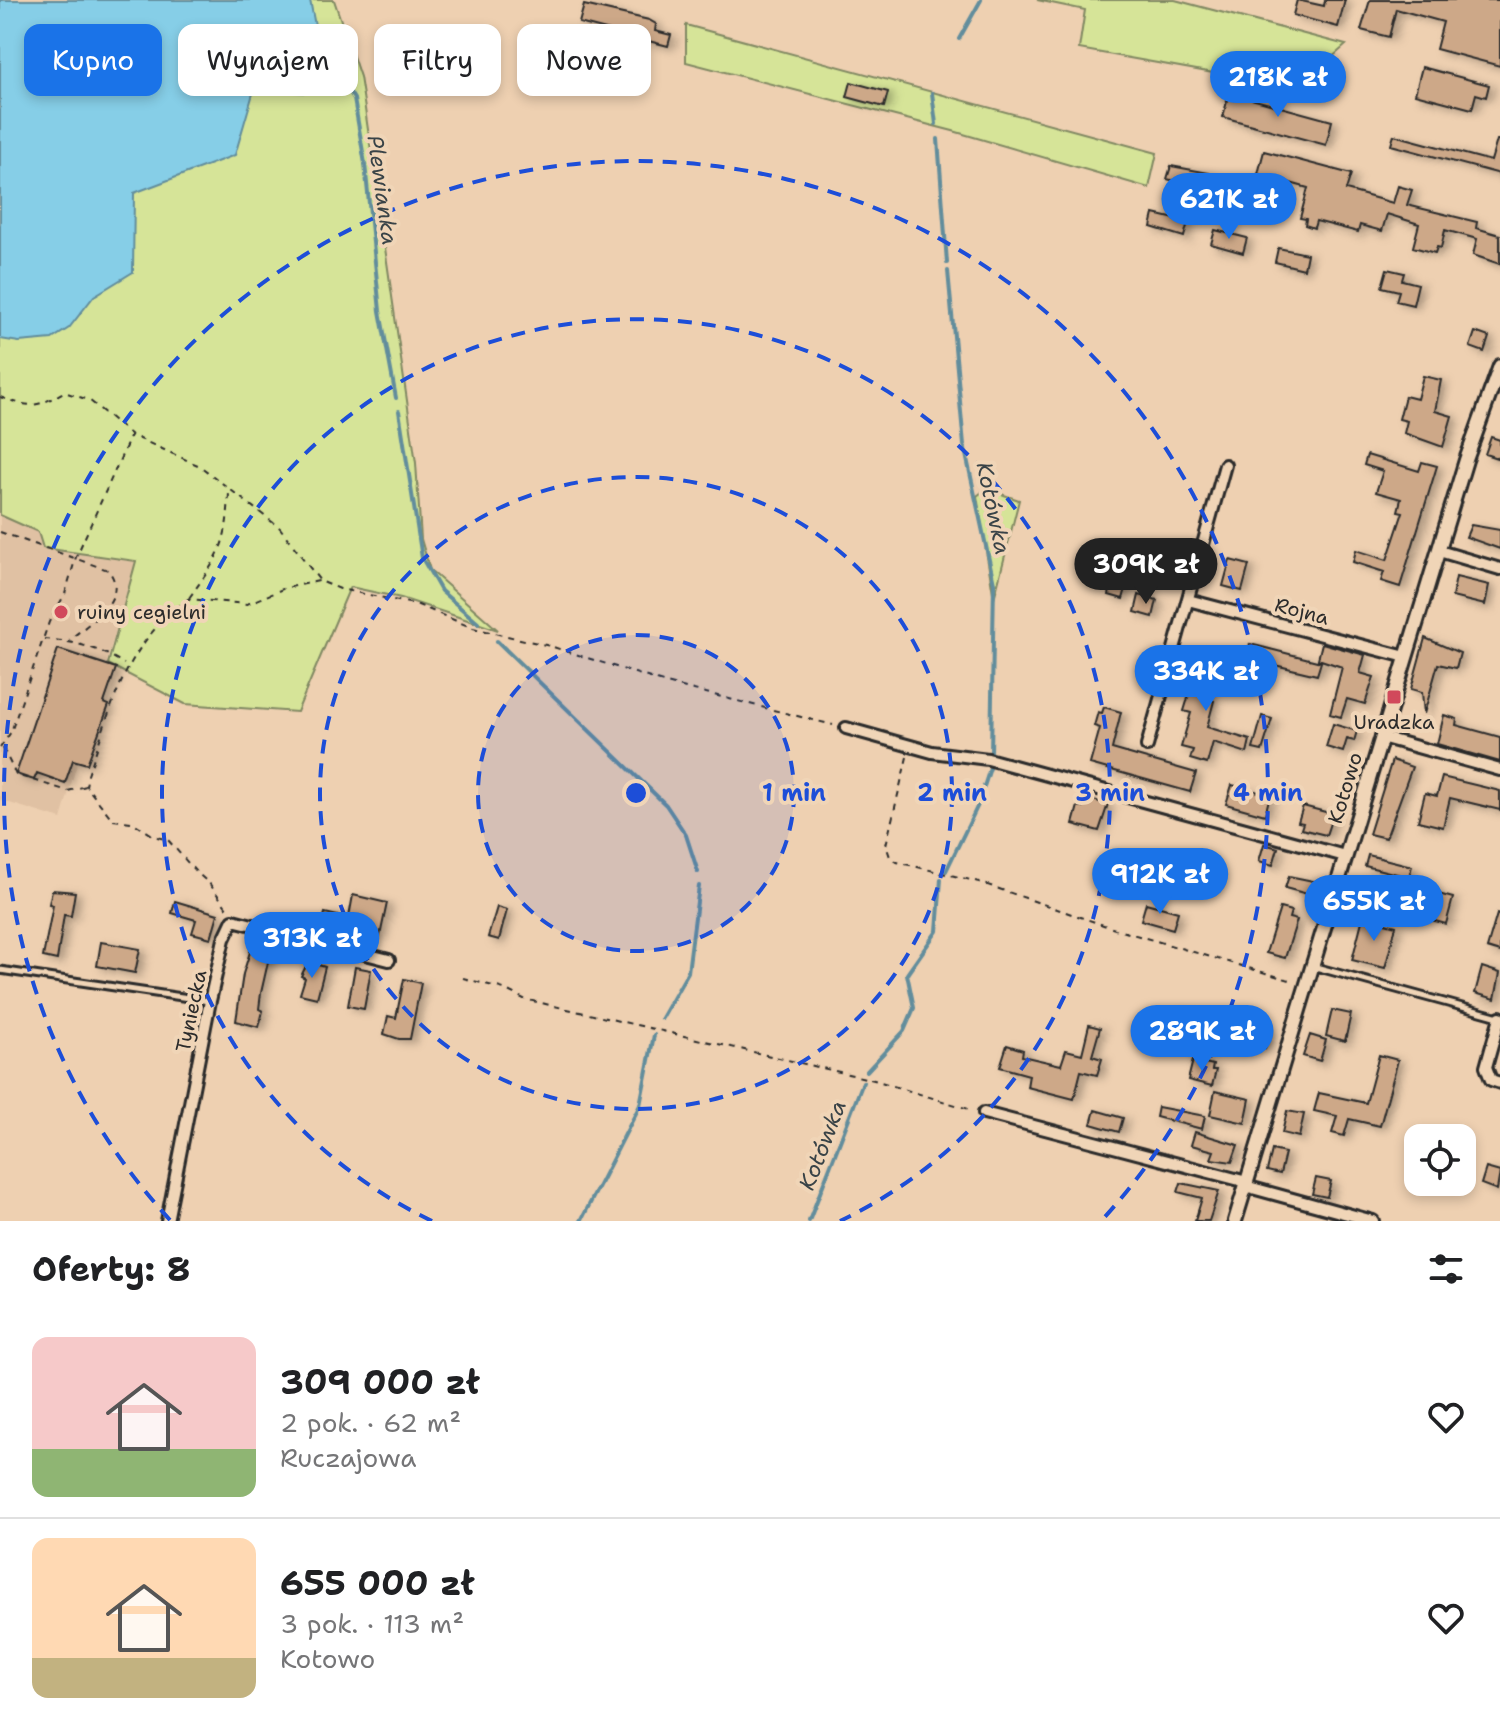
<!DOCTYPE html>
<html lang="pl">
<meta charset="utf-8">
<style>
:root{--surface:#fff;--page:#f2f2f2;--text:#202124;--muted:#757577;--line:#e0e0e0;--accent:#1a73e8}
body{margin:0;font-family:"Shantell Sans",sans-serif;background:var(--page);color:var(--text);height:100vh;display:flex;flex-direction:column;font-size:30px;white-space:nowrap}
*{box-sizing:border-box;margin:0}
p{font-size:26px;color:var(--muted)}
.icon{flex:none;width:44px;height:44px;fill:none;stroke:currentColor;stroke-width:2;stroke-linecap:round;stroke-linejoin:round}
.map{position:relative;height:1221px;overflow:hidden}
.sheet{display:flex;flex-direction:column;background:var(--surface);flex:1}
.sheet>*{flex:none}
.guide{position:absolute;left:24px;top:24px;width:800px;height:72px;display:flex;gap:16px}
.tools{position:absolute;left:1404px;top:1124px;display:grid;gap:16px}
.tools a{display:grid;place-items:center;width:72px;height:72px;border-radius:16px;background:var(--surface);box-shadow:0 4px 12px #0003;font-size:40px}
.price{position:absolute;translate:-50% -68px;padding:0 18px;border-radius:28px;background:var(--accent);color:#fff;font-size:26px;line-height:52px;filter:drop-shadow(0 2px 4px #0008)}
.price::after{content:'';position:absolute;left:50%;top:48px;width:24px;height:18px;margin-left:-12px;background:inherit;clip-path:polygon(0 0,100% 0,50% 100%)}
.price.on{background:#222;color:#fff}
ul{padding:0;list-style:none}
li{display:flex;align-items:center;gap:24px;height:200px;padding:0 32px}
li+li{border-top:2px solid var(--line)}
li span{display:grid;place-items:center;flex:none;width:224px;height:160px;border-radius:16px;color:#555}
li>.icon{margin-inline-start:auto}
span .icon{width:96px;height:96px;fill:#fffc;stroke-width:1}
li b{font-size:34px}
h2{display:flex;justify-content:space-between;align-items:center;height:96px;padding:0 32px;font-size:34px}
.chip{padding:0 28px;border-radius:16px;background:var(--surface);box-shadow:0 4px 12px #0003;font-size:28px;line-height:72px}
.chip.on{background:var(--accent);color:#fff}
.map>svg:first-child{display:block}
.built{fill:#e0c1a3}
.green{fill:#d6e498;stroke:#808862;stroke-width:2}
.water{fill:#86cee7;stroke:#628d9c;stroke-width:2}
.lines{fill:none;stroke-linecap:round;stroke-linejoin:round}
.stream{stroke:#628d9c;stroke-width:4}
.building{fill:#cda888;stroke:#2b2b2b;stroke-width:2;filter:url(#shadow)}
.service-casing{stroke:#2b2b2b;stroke-width:11}
.minor-casing{stroke:#2b2b2b;stroke-width:16}
.tertiary-casing{stroke:#2b2b2b;stroke-width:18}
.path{stroke:#2b2b2b;stroke-width:2;stroke-dasharray:6 6;stroke-linecap:butt}
.service{stroke:#f0d5b7;stroke-width:5}
.minor{stroke:#f0d5b7;stroke-width:10}
.tertiary{stroke:#f0d5b7;stroke-width:12}
.ring{fill:none;stroke:#1d4ed8;stroke-width:4;stroke-dasharray:14 10}
.poi-dot{fill:#d1495b;stroke:#f0d5b7;stroke-width:3}
.labels{text-anchor:middle;stroke-width:8;stroke-linejoin:round;paint-order:stroke}
.street-label{font-size:20px;fill:#2b2b2b;stroke:#f0d5b7}
.poi-label{font-size:20px;fill:#2b2b2b;stroke:#f0d5b7;text-anchor:start}
.water-label{font-size:22px;font-style:italic;fill:#394347;stroke:#f0d5b7}
.centre{fill:#1d4ed8;stroke:#f0d5b7;stroke-width:4}
.ring-label{font-size:24px;text-anchor:middle;font-weight:bold;fill:#1d4ed8;stroke:#f0d5b7;stroke-width:8;stroke-linejoin:round;paint-order:stroke}
</style>
<div class="map">
<svg width="1500" height="1221" viewBox="0 0 1500 1221">
<defs>
<filter id="shadow"><feDropShadow dx="5.5" dy="3" stdDeviation="4" flood-color="#0004"/></filter>
</defs>
<rect width="100%" height="100%" fill="#eed0b1"/>
<filter id="ink" filterUnits="userSpaceOnUse"><feTurbulence type="fractalNoise" baseFrequency=".0125" numOctaves="2"/><feDisplacementMap in="SourceGraphic" scale="16" xChannelSelector="R" yChannelSelector="G"/><feConvolveMatrix kernelMatrix="1 2 1 2 8 2 1 2 1" color-interpolation-filters="sRGB"/></filter>
<g filter="url(#ink)">
<path class="built" d="M0 509 136 561 61 819 0 800Z"/>
<path class="green" d="M0 0H334L360 77 365 109 416 463 421 539 430 570 498 630 401 598 350 587 297 712 185 704 108 664 136 561 43 548 38 532 0 515Z
M1037 0H1175L1346 45 1297 88 1079 49 1085 10Z
M686 25 1157 153 1149 188 953 131 686 62Z
M986 489 1019 500 994 599 977 496Z"/>
<path class="water" d="M0 0H310L318 41 314 93 254 90 235 155 134 193 133 272 94 296 69 328 52 339 19 342 0 339Z"/>
<g class="lines">
<path class="stream" d="M316 38 354 99 365 164 380 311 396 398
M959 39 981 0
M932 93 936 124
M938 139 947 263
M948 271 964 445 994 583 991 753
M399 411 422 558 441 591 478 623
M497 641 666 805 686 835 698 872
M946 871 978 805 991 765
M662 1018 688 972 699 886
M867 1071 904 1031 914 1008 907 974 937 931 941 879
M581 1221 640 1105 654 1035
M809 1221 863 1082"/>
</g>
<path class="building" d="M1297 0 1324 6 1325 0H1345L1338 27 1293 15Z
M1370 0H1500V66L1436 49 1443 22 1396 9 1389 37 1361 30Z
M584 5 649 20 656 24 655 31 671 35 668 46 579 23Z
M1422 67 1489 85 1486 97 1476 94 1472 109 1415 94Z
M851 82 888 92 884 107 847 97Z
M1229 93 1332 121 1326 145 1223 117Z
M1394 135 1491 161 1497 140H1500V174L1391 145Z
M1264 151 1351 174 1346 190 1393 203 1398 186 1412 190 1407 205 1477 222 1476 228 1500 235V264L1473 255 1477 239 1445 230 1441 248 1437 247 1435 253 1413 247 1419 224 1387 214 1382 231 1360 225 1358 232 1316 221 1314 228 1305 225 1306 219 1300 218 1308 188 1258 174Z
M1171 166 1209 173 1205 189 1167 179Z
M1154 214 1188 222 1184 237 1151 227Z
M1215 230 1247 238 1243 253 1211 244Z
M1278 248 1307 254 1304 269 1275 262Z
M1387 269 1404 273 1402 280 1418 284 1413 305 1396 301 1399 291 1382 287Z
M1475 332 1489 337 1484 352 1470 347Z
M1423 376 1441 380 1435 411 1452 416 1443 447 1404 433 1407 421 1399 419 1405 396 1417 399Z
M1491 437 1500 440V459L1485 454Z
M1367 455 1419 471 1422 462 1437 466 1400 587 1381 581 1384 572 1353 562 1356 550 1387 560 1403 512 1398 511 1401 499 1376 492 1383 471 1364 465Z
M1471 525 1500 530V549L1466 537Z
M1230 560 1249 565 1242 591 1223 586Z
M1456 577 1489 585 1485 605 1452 597Z
M1112 581 1127 585 1123 599 1109 595Z
M1139 595 1157 600 1153 617 1135 612Z
M1425 638 1460 653 1456 668 1438 664 1424 714 1422 692 1411 689Z
M1322 643 1365 655 1360 673 1374 677 1365 704 1347 699 1341 717 1330 714 1342 667 1318 659Z
M1250 644 1321 662 1317 675 1245 658Z
M58 649 116 668 104 703 109 705 87 764 73 760 65 783 37 773 34 780 16 774Z
M1201 650 1223 656 1220 667 1216 665 1208 694V699L1214 701 1207 727 1250 740 1247 753 1213 742 1207 764 1190 759 1193 750 1181 747 1191 713 1184 711 1196 672 1192 671Z
M1104 707 1121 712 1112 749 1196 773 1190 792 1090 764 1100 728 1094 726 1098 712 1102 713Z
M1444 715 1457 719 1456 725 1500 737V762L1437 744Z
M1262 716 1272 719 1262 751 1253 749Z
M1333 724 1357 731 1354 741 1347 739 1343 752 1326 747Z
M1392 760 1412 767 1386 838 1369 834Z
M1442 777 1500 791V810L1450 798 1443 827 1418 821 1425 793 1437 796Z
M1232 785 1270 795 1265 815 1226 804Z
M1085 798 1108 804 1099 831 1073 824 1078 806 1083 807Z
M1303 806 1333 814 1326 835 1301 829 1303 823 1298 822Z
M1264 844 1278 848 1273 865 1259 861Z
M1368 855 1412 866 1409 877 1365 866Z
M1289 876 1318 882 1315 896 1285 888Z
M52 890 75 892 71 916 64 915 57 960 43 957 53 905 49 904Z
M1431 892 1453 898 1446 924 1424 918Z
M353 895 387 903 380 936 347 928Z
M175 901 218 914 211 938 192 933 196 920 172 913Z
M1146 903 1178 912 1173 929 1141 920Z
M497 907 507 910 499 940 488 937Z
M1280 908 1291 911 1289 918 1297 920 1285 958 1266 953Z
M325 913 338 916 335 931 321 928Z
M1497 914 1500 915V952L1487 948Z
M1363 917 1396 926 1385 968 1352 960Z
M255 936 273 940 261 993 259 1009 263 1011 259 1027 236 1021 243 974Z
M101 942 140 949 135 973 97 966Z
M308 962 325 967 317 998 300 994 305 978 301 976Z
M355 967 371 970 364 1009 348 1006Z
M1482 967 1500 973 1495 999 1475 993Z
M404 979 421 983 410 1039H399L384 1034 388 1016 396 1018Z
M1177 1009 1219 1022 1215 1041 1191 1035 1189 1026 1174 1022Z
M1332 1010 1351 1014 1345 1041 1326 1036Z
M1089 1025 1100 1028 1092 1056 1102 1059 1097 1075 1081 1071 1074 1099 1027 1087 1029 1075 1000 1067 1007 1045 1023 1050 1022 1056 1061 1065 1066 1050 1082 1054Z
M1255 1027 1268 1030 1265 1049 1249 1045Z
M1310 1035 1326 1040 1320 1061 1303 1056Z
M1379 1055 1398 1060 1380 1126 1349 1119 1344 1136 1332 1133 1337 1116 1314 1111 1319 1093 1366 1103Z
M1193 1060 1213 1065 1212 1070H1216L1212 1086 1188 1080Z
M1215 1091 1250 1099 1245 1123 1210 1115Z
M1158 1107 1205 1116 1202 1129 1156 1117Z
M1095 1110 1123 1118 1119 1132 1091 1124Z
M1287 1111 1304 1114 1299 1137 1282 1133Z
M1195 1132 1238 1145 1232 1162 1211 1159 1214 1151 1191 1145Z
M1272 1150 1285 1153 1280 1174 1267 1171Z
M1486 1168 1500 1172 1497 1190 1481 1184Z
M1316 1178 1331 1181 1327 1197 1312 1194Z
M1181 1183 1219 1191 1209 1221H1195L1202 1198 1178 1192Z"/>
<g class="lines">
<defs>
<path id="service" d="M1312 966 1499 1017
M0 970 209 1001"/>
<path id="minor" d="M1439 551 1500 569
M1188 600 1406 657
M846 728 932 752 988 759 1345 856
M1381 737 1500 770
M1147 746 1225 465
M1500 1017 1486 1067 1491 1080 1500 1083
M984 1113 1247 1182
M1245 1186 1373 1221
M167 1221 210 1001 224 939 233 920 389 960"/>
<path id="tertiary" d="M1235 1221 1466 460 1500 366"/>
</defs>
<use href="#service" class="service-casing"/>
<use href="#minor" class="minor-casing"/>
<use href="#tertiary" class="tertiary-casing"/>
<path class="path" d="M0 397C31 408 36 408 64 392L89 400 131 435 200 466 280 528 320 581 340 589 418 605 473 628 550 646 666 683 833 725
M0 532 108 570C131 598 89 623 69 640
M189 598C220 555 227 546 229 492
M44 639C73 641 100 648 124 664
M0 748 11 732 49 622 65 594 76 557 131 435
M3 748 16 775 68 791 86 786
M907 757 886 845 890 857 897 862 979 882 1115 929 1293 981
M227 908 209 883 196 872 168 840 154 836 132 822 113 820 86 786 88 775C113 703 124 646 188 599L247 604 285 588 319 581
M463 978 504 989 524 999 874 1080 972 1110"/>
<use href="#service" class="service"/>
<use href="#minor" class="minor"/>
<use href="#tertiary" class="tertiary"/>
</g>
</g>
<circle cx="636" cy="793" r="158" fill="#1d4ed8" fill-opacity=".12"/>
<g class="ring">
<circle cx="636" cy="793" r="158"/>
<circle cx="636" cy="793" r="316"/>
<path d="M432 1221A474 474 0 1 1 840 1221"/>
<path d="M170 1220A632 632 0 1 1 1102 1220"/>
</g>
<g class="poi-dot">
<circle cx="61" cy="612" r="8"/>
<rect x="1386" y="689" width="16" height="16" rx="4"/>
</g>
<g class="labels">
<g class="street-label">
<text transform="translate(1302 611) rotate(15)" y="7">Rojna</text>
<text transform="translate(1345 788) rotate(-73)" y="7">Kotowo</text>
<text transform="translate(191 1011) rotate(-78)" y="7">Tyniecka</text>
</g>
<g class="poi-label">
<text x="77" y="619">ruiny cegielni</text>
<text x="1394" y="729" text-anchor="middle">Uradzka</text>
</g>
<g class="water-label">
<text transform="translate(383 190) rotate(82)" y="8">Plewianka</text>
<text transform="translate(994 508) rotate(78)" y="8">Kotówka</text>
<text transform="translate(822 1145) rotate(-69)" y="8">Kotówka</text>
</g>
</g>
<circle cx="636" cy="793" r="12" class="centre"/>
<g class="ring-label">
<text x="794" y="801">1 min</text>
<text x="952" y="801">2 min</text>
<text x="1110" y="801">3 min</text>
<text x="1268" y="801">4 min</text>
</g>
</svg>
<div class="tools">
<a><svg class="icon" aria-label="locate" viewBox="0 0 24 24"><circle cx="12" cy="12" r="6"/><path d="M12 2v4M12 18v4M2 12h4M18 12h4"/></svg></a>
</div>
<b class="price" style="left:1278px;top:119px">218K zł</b>
<b class="price" style="left:1229px;top:241px">621K zł</b>
<b class="price on" style="left:1146px;top:606px">309K zł</b>
<b class="price" style="left:1206px;top:713px">334K zł</b>
<b class="price" style="left:1160px;top:916px">912K zł</b>
<b class="price" style="left:1374px;top:943px">655K zł</b>
<b class="price" style="left:312px;top:980px">313K zł</b>
<b class="price" style="left:1202px;top:1073px">289K zł</b>
<div class="guide">
<a class="chip on">Kupno</a>
<a class="chip">Wynajem</a>
<a class="chip">Filtry</a>
<a class="chip">Nowe</a>
</div>
</div>
<section class="sheet">
<h2>Oferty: 8<svg class="icon" aria-label="filters" viewBox="0 0 24 24"><path d="M4 7h16M4 17h16"/><circle cx="9" cy="7" r="2"/><circle cx="15" cy="17" r="2"/></svg></h2>
<ul>
<li><span style="background:linear-gradient(#f6c9c9 70%,#8fb573 0)"><svg class="icon" aria-label="home" viewBox="0 0 24 24"><path d="M3 11l9-7 9 7M6 9v11h12V9"/></svg></span><div><b>309 000 zł</b><p>2 pok. · 62 m²</p><p>Ruczajowa</p></div><svg class="icon" aria-label="heart" viewBox="0 0 24 24"><path d="M12 20l-8-8c-3-5 5-10 8-4 3-6 11-1 8 4z"/></svg></li>
<li><span style="background:linear-gradient(#ffd9b3 75%,#c2b280 0)"><svg class="icon" aria-label="home" viewBox="0 0 24 24"><path d="M3 11l9-7 9 7M6 9v11h12V9"/></svg></span><div><b>655 000 zł</b><p>3 pok. · 113 m²</p><p>Kotowo</p></div><svg class="icon" aria-label="heart" viewBox="0 0 24 24"><path d="M12 20l-8-8c-3-5 5-10 8-4 3-6 11-1 8 4z"/></svg></li>
</ul>
</section>
